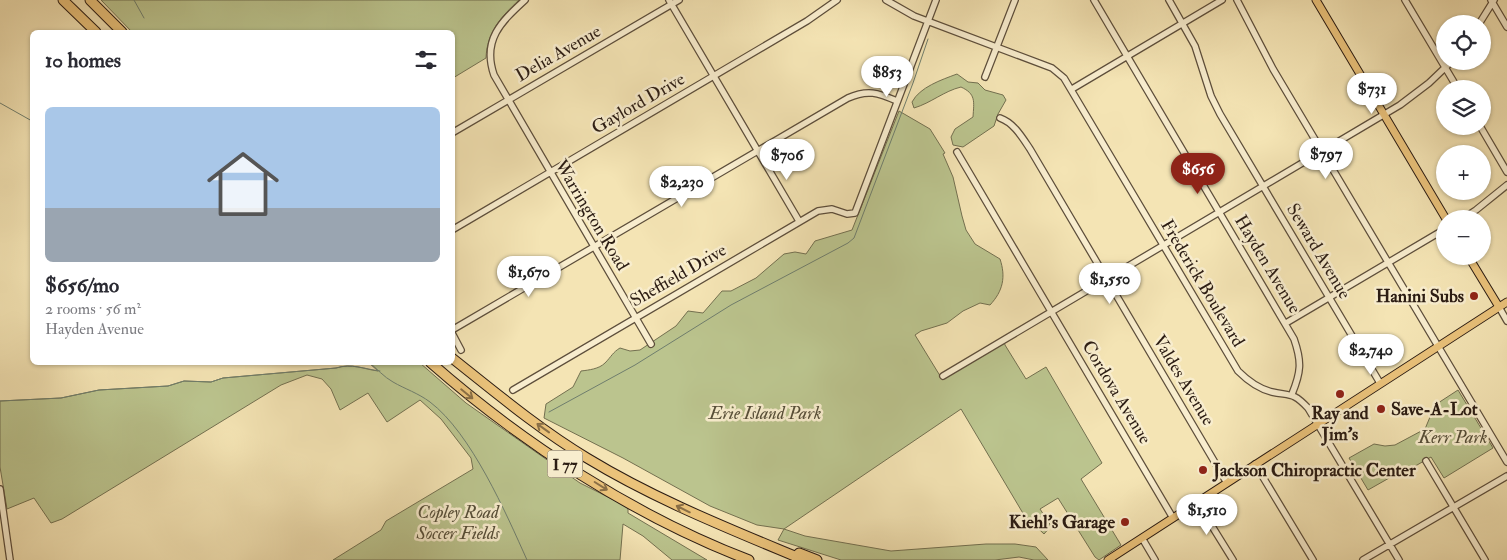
<!DOCTYPE html>
<meta charset="utf-8">
<style>
:root{--surface:#fff;--page:#f7f7f7;--text:#2b2b33;--muted:#7c7c81;--line:#e1e1e2;--accent:#8f2418}
body{margin:0;font-family:"IM FELL Double Pica",serif;background:var(--page);color:var(--text);height:100vh;display:flex;flex-direction:column;font-size:19px;white-space:nowrap}
*{box-sizing:border-box;margin:0}
p{font-size:16px;color:var(--muted)}
.icon{flex:none;width:28px;height:28px;fill:none;stroke:currentColor;stroke-width:2;stroke-linecap:round;stroke-linejoin:round}
.map{position:relative;flex:1;overflow:hidden}
.panel{position:absolute;left:30px;top:30px;width:425px;height:335px;display:flex;flex-direction:column;background:var(--surface);border-radius:8px;box-shadow:0 1px 4px #0004}
.panel>*{flex:none}
.tools{position:absolute;left:1436px;top:15px;display:grid;gap:10px}
.tools a{display:grid;place-items:center;width:55px;height:55px;border-radius:50%;background:var(--surface);box-shadow:0 1px 4px #0004;font-size:25px}
.price{position:absolute;translate:-50% -42px;padding:0 11px;border-radius:18px;background:#fff;color:#222;font-size:16px;line-height:32px;filter:drop-shadow(0 1px 2px #0008)}
.price::after{content:'';position:absolute;left:50%;top:30px;width:15px;height:11px;margin-left:-8px;background:inherit;clip-path:polygon(0 0,100% 0,50% 100%)}
.price.selected{background:var(--accent);color:#fff}
ul{padding:0;list-style:none}
li{display:grid;align-content:center;gap:10px;height:265px;padding:0 15px}
li+li{border-top:1px solid var(--line)}
li span{display:grid;place-items:center;height:155px;border-radius:8px;color:#555}
li>.icon{margin-inline-start:auto}
span .icon{width:90px;height:90px;fill:#fffc;stroke-width:1}
li b{font-size:21px}
h2{display:flex;justify-content:space-between;align-items:center;height:60px;padding:0 15px;font-size:21px}
.map>svg:first-child{display:block}
.green{fill:#bbc48e;stroke:#737050}
.lines{fill:none;stroke-linecap:round;stroke-linejoin:round}
.stream{stroke:#6f7e6d;stroke-width:1}
.minor-casing{stroke:#5d4e3b;stroke-width:8}
.major-casing{stroke:#2b1c13;stroke-width:9}
.highway-casing{stroke:#2b1c13;stroke-width:11}
.minor{stroke:#f8edce;stroke-width:5.5}
.major{stroke:#eac27a;stroke-width:7}
.highway{stroke:#eac27a;stroke-width:9}
.oneway{stroke:#8a6f46}
.poi-dot{fill:#8f2418;stroke:#f8edce;stroke-width:2}
.labels{text-anchor:middle;stroke-width:5;stroke-linejoin:round;paint-order:stroke}
.shield{fill:#f8edce;stroke:#685b4b;stroke-width:1}
.shield-label{font-size:16px;font-weight:bold;fill:#2b1c13}
.street-label{font-size:18px;fill:#2b1c13;stroke:#f8edce}
.poi-label{font-size:18px;font-weight:bold;fill:#2b1c13;stroke:#f8edce;text-anchor:end}
.park-label{font-size:18px;font-style:italic;fill:#564e38;stroke:#f8edce}
</style>
<div class="map">
<svg width="1507" height="560" viewBox="0 0 1507 560">
<rect width="100%" height="100%" fill="#f4e4b4"/>
<filter id="stains"><feTurbulence type="fractalNoise" baseFrequency=".004" numOctaves="4"/><feColorMatrix values="0 0 0 0 .2 0 0 0 0 .09 0 0 0 0 .02 0 0 0 .5 -.17"/></filter>
<radialGradient id="worn" r=".72"><stop offset=".6" stop-color="#630" stop-opacity="0"/><stop offset="1" stop-color="#630" stop-opacity=".3"/></radialGradient>
<path class="green" d="M101 0H519C501 17 487 32 486 58L453 78 452 32H132Z
M957 74 968 82 978 83 985 90 1003 95 1006 100 998 114 994 126 963 147 953 145 951 137 955 129 973 117C974 101 976 94 961 87 944 91 931 103 914 108L912 102C920 87 941 80 957 74Z
M899 111 930 129 945 153 943 154 953 177 962 216 966 230 975 244 1000 259C1006 277 1003 291 990 305L980 303 963 311 947 323 921 331 915 335 942 379 1004 341 1005 345 1026 379 1046 367 1102 463 1081 479 1121 545 1099 560 1095 557 1058 498 1040 509 1051 526 1044 534 1024 515 961 409 784 529 805 536 891 551 986 544H1015L1036 547 1048 560H1034L1019 557 995 560H841L778 540 784 529 757 525 710 506 623 458 544 418 546 404 573 387 581 371C589 370 599 369 605 363 611 357 613 352 620 348L630 351 640 350 676 326 688 311 703 313 722 291H731L756 278 784 254 795 252 806 254 815 241 852 230Z
M369 363H420L466 403 580 483 628 507V513L707 560H672L643 536 623 524 620 560H333L381 530 386 521 473 469 471 458 441 419 420 400 387 422 368 393 340 410 331 389 322 379 307 375 281 385 62 519 51 523 34 498 7 509 0 467V401L61 398 99 390 168 386 184 381 211 382 223 378 336 368C352 363 363 369 378 371Z
M1458 390 1493 448 1444 478 1431 457 1410 469H1405L1368 490 1349 458 1374 444 1385 446 1395 445 1425 429 1435 405Z"/>
<g class="lines">
<path class="stream" d="M134 0 144 18
M0 103 32 121
M369 362C377 369 384 377 393 382 405 389 418 393 430 402 471 433 506 513 527 560
M0 401 61 398 99 390 168 386 184 381 211 382 223 378 336 368C352 363 364 369 380 371
M549 412 635 365 731 305 848 243 854 238 913 83 928 39"/>
<defs>
<path id="minor" d="M525 0C501 22 482 40 494 75L651 344
M669 0 799 221
M886 0 914 16 1052 68 1064 78 1238 371C1247 380 1259 389 1272 392 1291 396 1293 392 1308 408L1399 560
M1094 0 1294 339C1302 362 1301 372 1292 394
M1169 0 1195 46 1211 96 1220 114 1380 383
M1237 0 1273 69 1507 462
M1405 0 1458 89
M1491 0 1507 27
M1479 24 1494 0
M985 77 1015 0
M1072 89 1222 0
M1000 118C1014 123 1022 137 1030 149L1227 483
M1480 126 1507 172
M452 133 679 0
M957 152 1173 518
M1462 219 1476 210 1507 185
M452 230 807 21 837 0
M1499 307 1507 321
M1286 323 1445 229
M452 330 848 98C868 89 878 93 897 101
M452 333 461 350
M943 376 1400 105 1429 83 1452 61
M513 390 818 211 832 209 847 214 855 213 936 0
M1426 461 1485 560
M1255 464 1313 560
M0 489 10 560
M1197 502 1233 560
M1142 538 1155 560
M1363 560 1507 476"/>
<path id="major" d="M1316 0 1446 219
M1468 256 1499 307
M1108 560 1507 302"/>
<path id="highway" d="M63 0 96 32
M90 0 122 32
M452 358C496 393 539 429 587 458 656 500 730 529 804 560
M430 362C522 443 634 516 749 560
M799 553 817 560"/>
</defs>
<use href="#minor" class="minor-casing"/>
<use href="#major" class="major-casing"/>
<use href="#highway" class="highway-casing"/>
<use href="#minor" class="minor"/>
<use href="#major" class="major"/>
<use href="#highway" class="highway"/>
</g>
<defs><path id="oneway-shaft" d="M-6 0H5M1.5-3L5.5 0L1.5 3" fill="none" stroke-width="1.6" stroke-linecap="round" stroke-linejoin="round" transform="scale(1.25)"/></defs>
<g class="oneway">
<use href="#oneway-shaft" transform="translate(467 394) rotate(39)"/>
<use href="#oneway-shaft" transform="translate(543 428) rotate(-144)"/>
<use href="#oneway-shaft" transform="translate(601 486) rotate(32)"/>
<use href="#oneway-shaft" transform="translate(683 509) rotate(-154)"/>
</g>
<g class="poi-dot">
<circle cx="1474" cy="296" r="5"/>
<circle cx="1340" cy="394" r="5"/>
<circle cx="1381" cy="409" r="5"/>
<circle cx="1203" cy="470" r="5"/>
<circle cx="1125" cy="522" r="5"/>
</g>
<g class="labels">
<rect class="shield" x="547.5" y="450.5" width="35" height="27" rx="4"/>
<g class="shield-label">
<text x="565" y="470">I 77</text>
</g>
<g class="street-label">
<text transform="translate(558 53) rotate(-30)" y="6">Delia Avenue</text>
<text transform="translate(638 103) rotate(-30)" y="6">Gaylord Drive</text>
<text transform="translate(592 215) rotate(59)" y="6">Warrington Road</text>
<text transform="translate(1319 251) rotate(59)" y="6">Seward Avenue</text>
<text transform="translate(1268 264) rotate(59)" y="6">Hayden Avenue</text>
<text transform="translate(678 275) rotate(-30)" y="6">Sheffield Drive</text>
<text transform="translate(1203 283) rotate(59)" y="6">Frederick Boulevard</text>
<text transform="translate(1184 380) rotate(59)" y="6">Valdes Avenue</text>
<text transform="translate(1117 392) rotate(59)" y="6">Cordova Avenue</text>
</g>
<g class="poi-label">
<text x="1464" y="302">Hanini Subs</text>
<text x="1391" y="415" text-anchor="start">Save-A-Lot</text>
<text x="1340" y="419" text-anchor="middle">Ray and<tspan x="1340" dy="21">Jim's</tspan></text>
<text x="1213" y="476" text-anchor="start">Jackson Chiropractic Center</text>
<text x="1115" y="528">Kiehl's Garage</text>
</g>
<g class="park-label">
<text x="765" y="419">Erie Island Park</text>
<text x="1453" y="443">Kerr Park</text>
<text x="458" y="518">Copley Road<tspan x="458" dy="21">Soccer Fields</tspan></text>
</g>
</g>
<rect width="100%" height="100%" filter="url(#stains)"/>
<rect width="100%" height="100%" fill="url(#worn)"/>
</svg>
<div class="tools">
<a><svg class="icon" aria-label="locate" viewBox="0 0 24 24"><circle cx="12" cy="12" r="6"/><path d="M12 2v4M12 18v4M2 12h4M18 12h4"/></svg></a>
<a><svg class="icon" aria-label="layers" viewBox="0 0 24 24"><path d="M12 4l9 5-9 5-9-5zM3 14l9 5 9-5"/></svg></a>
<a>+</a>
<a>−</a>
</div>
<b class="price" style="left:887px;top:98px">$853</b>
<b class="price" style="left:1372px;top:115px">$731</b>
<b class="price" style="left:1326px;top:180px">$797</b>
<b class="price" style="left:787px;top:181px">$706</b>
<b class="price selected" style="left:1198px;top:195px">$656</b>
<b class="price" style="left:682px;top:208px">$2,230</b>
<b class="price" style="left:529px;top:298px">$1,670</b>
<b class="price" style="left:1110px;top:305px">$1,550</b>
<b class="price" style="left:1371px;top:376px">$2,740</b>
<b class="price" style="left:1207px;top:536px">$1,510</b>
<section class="panel">
<h2>10 homes<svg class="icon" aria-label="filters" viewBox="0 0 24 24"><path d="M4 7h16M4 17h16"/><circle cx="9" cy="7" r="2"/><circle cx="15" cy="17" r="2"/></svg></h2>
<ul>
<li><span style="background:linear-gradient(#a9c7e8 65%,#9aa5b1 0)"><svg class="icon" aria-label="home" viewBox="0 0 24 24"><path d="M3 11l9-7 9 7M6 9v11h12V9"/></svg></span><div><b>$656/mo</b><p>2 rooms · 56 m²</p><p>Hayden Avenue</p></div></li>
</ul>
</section>
</div>
